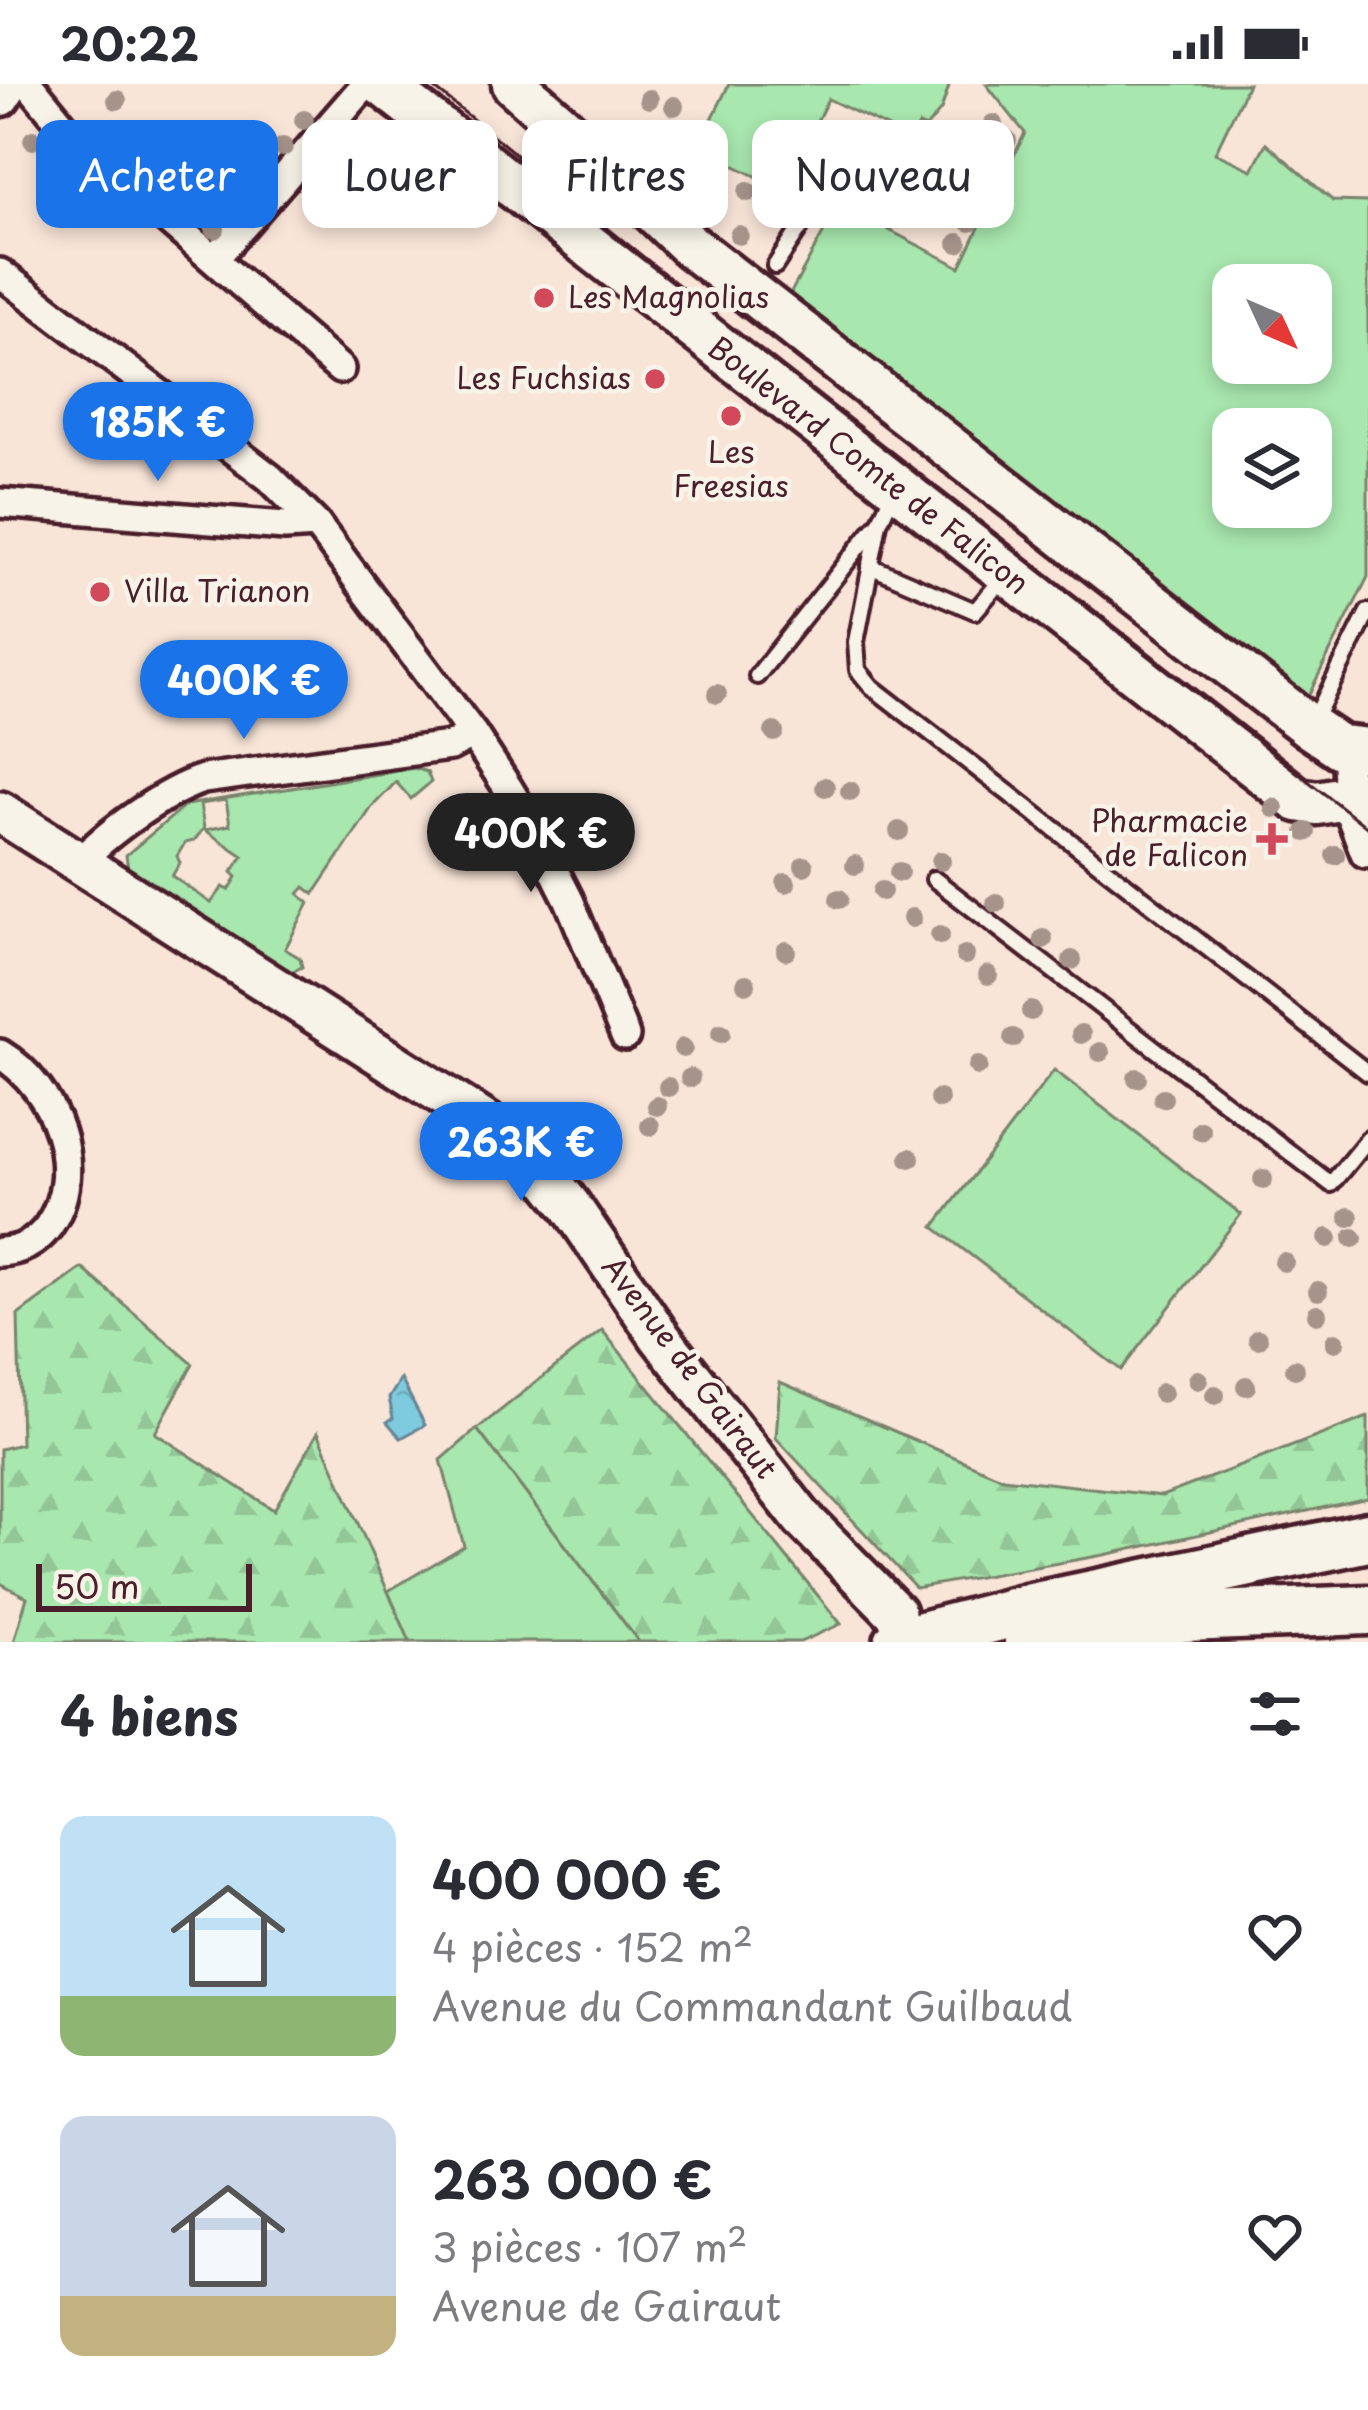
<!DOCTYPE html>
<html lang="fr">
<meta charset="utf-8">
<style>
:root{--surface:#fff;--page:#f2f2f3;--text:#2b2b33;--muted:#7c7c81;--accent:#1a73e8}
body{margin:0;font-family:"Playpen Sans",sans-serif;background:var(--page);color:var(--text);height:100vh;display:flex;flex-direction:column;font-size:45px;white-space:nowrap}
*{box-sizing:border-box;margin:0}
p{font-size:39px;color:var(--muted)}
.icon{flex:none;width:66px;height:66px;fill:none;stroke:currentColor;stroke-width:2;stroke-linecap:round;stroke-linejoin:round}
.map{position:relative;height:1558px;overflow:hidden}
.side{display:flex;flex-direction:column;background:var(--surface);flex:1}
.side>*{flex:none}
.hud{position:absolute;left:36px;top:36px;width:1296px;height:108px;display:flex;gap:24px}
.needle{width:78px;rotate:134deg}
.fabs{position:absolute;left:1212px;top:180px;display:grid;gap:24px}
.fabs a{display:grid;place-items:center;width:120px;height:120px;border-radius:24px;background:var(--surface);box-shadow:0 6px 18px #0003;font-size:60px}
.scale{position:absolute;left:36px;bottom:30px;width:216px;box-sizing:border-box;padding-left:12px;border:6px solid #4a1f2b;border-top:0;font-size:33px;line-height:42px;white-space:nowrap;color:#4a1f2b;-webkit-text-stroke:9px #f7f3e8;paint-order:stroke}
.price{position:absolute;translate:-50% -102px;padding:0 27px;border-radius:42px;background:var(--accent);color:#fff;font-size:39px;line-height:78px;filter:drop-shadow(0 3px 6px #0008)}
.price::after{content:'';position:absolute;left:50%;top:72px;width:36px;height:27px;margin-left:-18px;background:inherit;clip-path:polygon(0 0,100% 0,50% 100%)}
.price.current{background:#222;color:#fff}
ul{padding:0;list-style:none}
li{display:flex;align-items:center;gap:36px;height:300px;padding:0 60px}
li span{display:grid;place-items:center;flex:none;width:336px;height:240px;border-radius:24px;color:#555}
li>.icon{margin-inline-start:auto}
span .icon{width:144px;height:144px;fill:#fffc;stroke-width:1}
li b{font-size:51px}
h2{display:flex;justify-content:space-between;align-items:center;height:144px;padding:0 60px;font-size:51px}
.pill{padding:0 42px;border-radius:24px;background:var(--surface);box-shadow:0 6px 18px #0003;font-size:42px;line-height:108px}
.pill.current{background:var(--accent);color:#fff}
.status{display:flex;justify-content:space-between;align-items:center;height:84px;padding:0 60px;background:var(--surface);direction:ltr}
.status svg{height:33px;fill:currentColor}
.map>svg:first-child{display:block}
.green{fill:#a8e7ae;stroke:#79836c;stroke-width:3;fill-rule:evenodd}
.forest{fill:url(#forest-firs);stroke:#79836c;stroke-width:3}
.water{fill:url(#water-ripples);stroke:#698696;stroke-width:3}
.lines{fill:none;stroke-linecap:round;stroke-linejoin:round}
.lane-casing{stroke:#4a1f2b;stroke-width:22}
.street-casing{stroke:#4a1f2b;stroke-width:36}
.secondary-casing{stroke:#4a1f2b;stroke-width:48}
.primary-casing{stroke:#4a1f2b;stroke-width:51}
.highway-casing{stroke:#4a1f2b;stroke-width:57}
.lane{stroke:#f7f3e8;stroke-width:14}
.street{stroke:#f7f3e8;stroke-width:27}
.secondary{stroke:#f7f3e8;stroke-width:39}
.primary{stroke:#f7f3e8;stroke-width:42}
.highway{stroke:#f7f3e8;stroke-width:48}
.tram{stroke:#4a1f2b;stroke-width:3}
.tree{fill:#a6948b}
.poi-dot{fill:#d1495b;stroke:#f7f3e8;stroke-width:4.5}
.labels{text-anchor:middle;stroke-width:9;stroke-linejoin:round;paint-order:stroke}
.poi-label{font-size:30px;fill:#4a1f2b;stroke:#f7f3e8;text-anchor:start}
.street-label{font-size:30px;fill:#4a1f2b;stroke:#f7f3e8}
</style>
<div class="status"><b>20:22</b><svg viewBox="0 0 49 12"><path d="M0 12V9h3v3zM5 12V6h3v6zM10 12V3h3v9zM15 12V0h3v12zM26 1h20v11H26zM47 4h2v5h-2z"/></svg></div>
<div class="map">
<svg width="1368" height="1558" viewBox="0 0 1368 1558">
<defs>
<pattern id="forest-firs" width="22" height="20" patternUnits="userSpaceOnUse" patternTransform="scale(3)"><rect width="22" height="20" fill="#a8e7ae"/><path d="M5 1l3.5 6h-7zM16 11l3.5 6h-7z" fill="#92c696"/></pattern>
<pattern id="water-ripples" width="26" height="14" patternUnits="userSpaceOnUse" patternTransform="scale(3)"><rect width="26" height="14" fill="#7ecade"/><path d="M2 4q2-2 4 0t4 0M15 11q2-2 4 0t4 0" fill="none" stroke="#6eadbf"/></pattern>
</defs>
<rect width="100%" height="100%" fill="#f9e5d8"/>
<filter id="ink" filterUnits="userSpaceOnUse"><feTurbulence type="fractalNoise" baseFrequency=".00833" numOctaves="2"/><feDisplacementMap in="SourceGraphic" scale="24" xChannelSelector="R" yChannelSelector="G"/><feConvolveMatrix kernelMatrix="1 2 1 2 8 2 1 2 1" color-interpolation-filters="sRGB"/></filter>
<g filter="url(#ink)">
<path class="green" d="M729 0H949V2L941 26 926 44 919 41 912 55 828 15 783 105 698 64Z
M986 0H1248L1215 69 1252 86 1266 59 1333 117 1368 118V493L1306 616 789 212 839 120 960 183 1025 49ZM1233 201H1311V279H1233ZM1233 345H1311V423H1233Z
M415 684 427 688 431 698 411 715 396 698 372 723 314 810 305 803 299 810 309 819 285 865 300 874 302 883 290 889 128 785 126 771 186 721ZM226 716 230 741 205 746 243 772 232 788 237 793 229 806 223 803 211 819 172 792 180 779 177 772 185 759 194 757 204 744 200 720Z
M1054 986 1241 1130 1121 1286 934 1143Z
M477 1345 639 1558H410L388 1507 464 1462 441 1376Z"/>
<path class="forest" d="M82 1184 193 1280 155 1349 274 1426 318 1348 410 1558H14L27 1513 0 1499V1365L21 1360 18 1231Z
M602 1246 841 1540 800 1558H639L477 1345Z
M780 1298 1003 1394 1162 1412 1368 1333V1414L1104 1471 916 1504 776 1354Z"/>
<path class="water" d="M401 1295 425 1341 401 1354 387 1338 393 1334 389 1314Z"/>
<g class="lines">
<defs>
<path id="lane" d="M775 182 854 63
M893 408 879 439 856 558 858 586 872 603 1368 989
M870 482 975 527 1003 494
M757 592 875 443
M1314 636 1368 528
M934 795 1331 1100 1368 1055"/>
<path id="street" d="M29 0 73 54 340 285
M215 174 366 0
M0 189 270 394 316 440 473 650 508 704 534 747 569 816 625 952
M0 419 285 442 316 440
M1346 665 1350 730 1365 769
M79 779C106 749 165 707 203 695L450 662 473 650
M0 970C55 1003 88 1087 48 1143 36 1159 21 1167 0 1168"/>
<path id="secondary" d="M0 12 8 0
M0 728 498 1046 542 1086 570 1121 660 1253 802 1434 895 1528"/>
<path id="primary" d="M382 0 1298 716 1317 719 1368 710
M514 0 600 76 689 161 1310 643 1340 663 1368 666"/>
<path id="highway" d="M899 1558 1027 1525 1368 1453
M1029 1558 1184 1533 1368 1526"/>
</defs>
<use href="#lane" class="lane-casing"/>
<use href="#street" class="street-casing"/>
<use href="#secondary" class="secondary-casing"/>
<use href="#primary" class="primary-casing"/>
<use href="#highway" class="highway-casing"/>
<use href="#lane" class="lane"/>
<use href="#street" class="street"/>
<use href="#secondary" class="secondary"/>
<use href="#primary" class="primary"/>
<use href="#highway" class="highway"/>
<path class="tram" d="M429 0 785 287 1368 744
M724 214 846 312"/>
</g>
<g class="tree">
<circle cx="649" cy="15" r="10"/>
<circle cx="117" cy="16" r="10"/>
<circle cx="674" cy="22" r="10"/>
<circle cx="304" cy="36" r="10"/>
<circle cx="993" cy="40" r="10"/>
<circle cx="615" cy="53" r="10"/>
<circle cx="33" cy="56" r="10"/>
<circle cx="1007" cy="56" r="10"/>
<circle cx="107" cy="62" r="10"/>
<circle cx="283" cy="63" r="10"/>
<circle cx="981" cy="69" r="10"/>
<circle cx="128" cy="77" r="10"/>
<circle cx="647" cy="79" r="10"/>
<circle cx="963" cy="86" r="10"/>
<circle cx="260" cy="91" r="10"/>
<circle cx="941" cy="94" r="10"/>
<circle cx="151" cy="95" r="10"/>
<circle cx="674" cy="100" r="10"/>
<circle cx="748" cy="108" r="10"/>
<circle cx="923" cy="109" r="10"/>
<circle cx="957" cy="110" r="10"/>
<circle cx="844" cy="111" r="10"/>
<circle cx="172" cy="112" r="10"/>
<circle cx="238" cy="117" r="10"/>
<circle cx="866" cy="118" r="10"/>
<circle cx="195" cy="130" r="10"/>
<circle cx="897" cy="135" r="10"/>
<circle cx="970" cy="138" r="10"/>
<circle cx="215" cy="145" r="10"/>
<circle cx="739" cy="151" r="10"/>
<circle cx="958" cy="159" r="10"/>
<circle cx="717" cy="610" r="10"/>
<circle cx="774" cy="648" r="10"/>
<circle cx="825" cy="703" r="10"/>
<circle cx="850" cy="707" r="10"/>
<circle cx="1274" cy="724" r="10"/>
<circle cx="899" cy="747" r="10"/>
<circle cx="1306" cy="748" r="10"/>
<circle cx="1335" cy="771" r="10"/>
<circle cx="941" cy="777" r="10"/>
<circle cx="855" cy="781" r="10"/>
<circle cx="804" cy="782" r="10"/>
<circle cx="899" cy="788" r="10"/>
<circle cx="786" cy="799" r="10"/>
<circle cx="882" cy="807" r="10"/>
<circle cx="839" cy="815" r="10"/>
<circle cx="996" cy="819" r="10"/>
<circle cx="912" cy="834" r="10"/>
<circle cx="940" cy="851" r="10"/>
<circle cx="1043" cy="855" r="10"/>
<circle cx="786" cy="867" r="10"/>
<circle cx="965" cy="871" r="10"/>
<circle cx="1072" cy="876" r="10"/>
<circle cx="988" cy="891" r="10"/>
<circle cx="746" cy="900" r="10"/>
<circle cx="1031" cy="927" r="10"/>
<circle cx="721" cy="949" r="10"/>
<circle cx="1081" cy="950" r="10"/>
<circle cx="1013" cy="954" r="10"/>
<circle cx="683" cy="964" r="10"/>
<circle cx="1100" cy="968" r="10"/>
<circle cx="978" cy="982" r="10"/>
<circle cx="690" cy="994" r="10"/>
<circle cx="1137" cy="994" r="10"/>
<circle cx="668" cy="1003" r="10"/>
<circle cx="1163" cy="1014" r="10"/>
<circle cx="939" cy="1015" r="10"/>
<circle cx="657" cy="1022" r="10"/>
<circle cx="650" cy="1042" r="10"/>
<circle cx="1201" cy="1047" r="10"/>
<circle cx="910" cy="1074" r="10"/>
<circle cx="1263" cy="1095" r="10"/>
<circle cx="1349" cy="1133" r="10"/>
<circle cx="1328" cy="1154" r="10"/>
<circle cx="1353" cy="1154" r="10"/>
<circle cx="1284" cy="1178" r="10"/>
<circle cx="1318" cy="1207" r="10"/>
<circle cx="1317" cy="1230" r="10"/>
<circle cx="1258" cy="1255" r="10"/>
<circle cx="1335" cy="1258" r="10"/>
<circle cx="1295" cy="1285" r="10"/>
<circle cx="1198" cy="1296" r="10"/>
<circle cx="1246" cy="1302" r="10"/>
<circle cx="1162" cy="1309" r="10"/>
<circle cx="1215" cy="1311" r="10"/>
</g>
</g>
<g class="poi-dot">
<circle cx="544" cy="214" r="12"/>
<circle cx="655" cy="295" r="12"/>
<circle cx="731" cy="332" r="12"/>
<circle cx="100" cy="508" r="12"/>
<path d="M1266 737h12v12h12v12h-12v12h-12v-12h-12v-12h12z"/>
</g>
<g class="labels">
<g class="poi-label">
<text x="568" y="224">Les Magnolias</text>
<text x="631" y="305" text-anchor="end">Les Fuchsias</text>
<text x="731" y="379" text-anchor="middle">Les<tspan x="731" dy="34">Freesias</tspan></text>
<text x="124" y="518">Villa Trianon</text>
<text x="1248" y="748" text-anchor="end">Pharmacie<tspan x="1248" dy="34">de Falicon</tspan></text>
</g>
<g class="street-label">
<text transform="translate(868 382) rotate(38)" y="10">Boulevard Comte de Falicon</text>
<text transform="translate(689 1284) rotate(53)" y="10">Avenue de Gairaut</text>
</g>
</g>
</svg>
<div class="fabs">
<a><svg class="needle" viewBox="-14 -14 28 28"><path d="M0-13l5 13h-10z" fill="#e53935"/><path d="M0 13l5-13h-10z" fill="#7c7c81"/></svg></a>
<a><svg class="icon" aria-label="layers" viewBox="0 0 24 24"><path d="M12 4l9 5-9 5-9-5zM3 14l9 5 9-5"/></svg></a>
</div>
<div class="scale">50 m</div>
<b class="price" style="left:158px;top:400px">185K €</b>
<b class="price" style="left:244px;top:658px">400K €</b>
<b class="price current" style="left:531px;top:811px">400K €</b>
<b class="price" style="left:521px;top:1120px">263K €</b>
<div class="hud">
<a class="pill current">Acheter</a>
<a class="pill">Louer</a>
<a class="pill">Filtres</a>
<a class="pill">Nouveau</a>
</div>
</div>
<section class="side">
<h2>4 biens<svg class="icon" aria-label="filters" viewBox="0 0 24 24"><path d="M4 7h16M4 17h16"/><circle cx="9" cy="7" r="2"/><circle cx="15" cy="17" r="2"/></svg></h2>
<ul>
<li><span style="background:linear-gradient(#bfe0f5 75%,#8fb573 0)"><svg class="icon" aria-label="home" viewBox="0 0 24 24"><path d="M3 11l9-7 9 7M6 9v11h12V9"/></svg></span><div><b>400 000 €</b><p>4 pièces · 152 m²</p><p>Avenue du Commandant Guilbaud</p></div><svg class="icon" aria-label="heart" viewBox="0 0 24 24"><path d="M12 20l-8-8c-3-5 5-10 8-4 3-6 11-1 8 4z"/></svg></li>
<li><span style="background:linear-gradient(#c9d6e8 75%,#c2b280 0)"><svg class="icon" aria-label="home" viewBox="0 0 24 24"><path d="M3 11l9-7 9 7M6 9v11h12V9"/></svg></span><div><b>263 000 €</b><p>3 pièces · 107 m²</p><p>Avenue de Gairaut</p></div><svg class="icon" aria-label="heart" viewBox="0 0 24 24"><path d="M12 20l-8-8c-3-5 5-10 8-4 3-6 11-1 8 4z"/></svg></li>
</ul>
</section>
